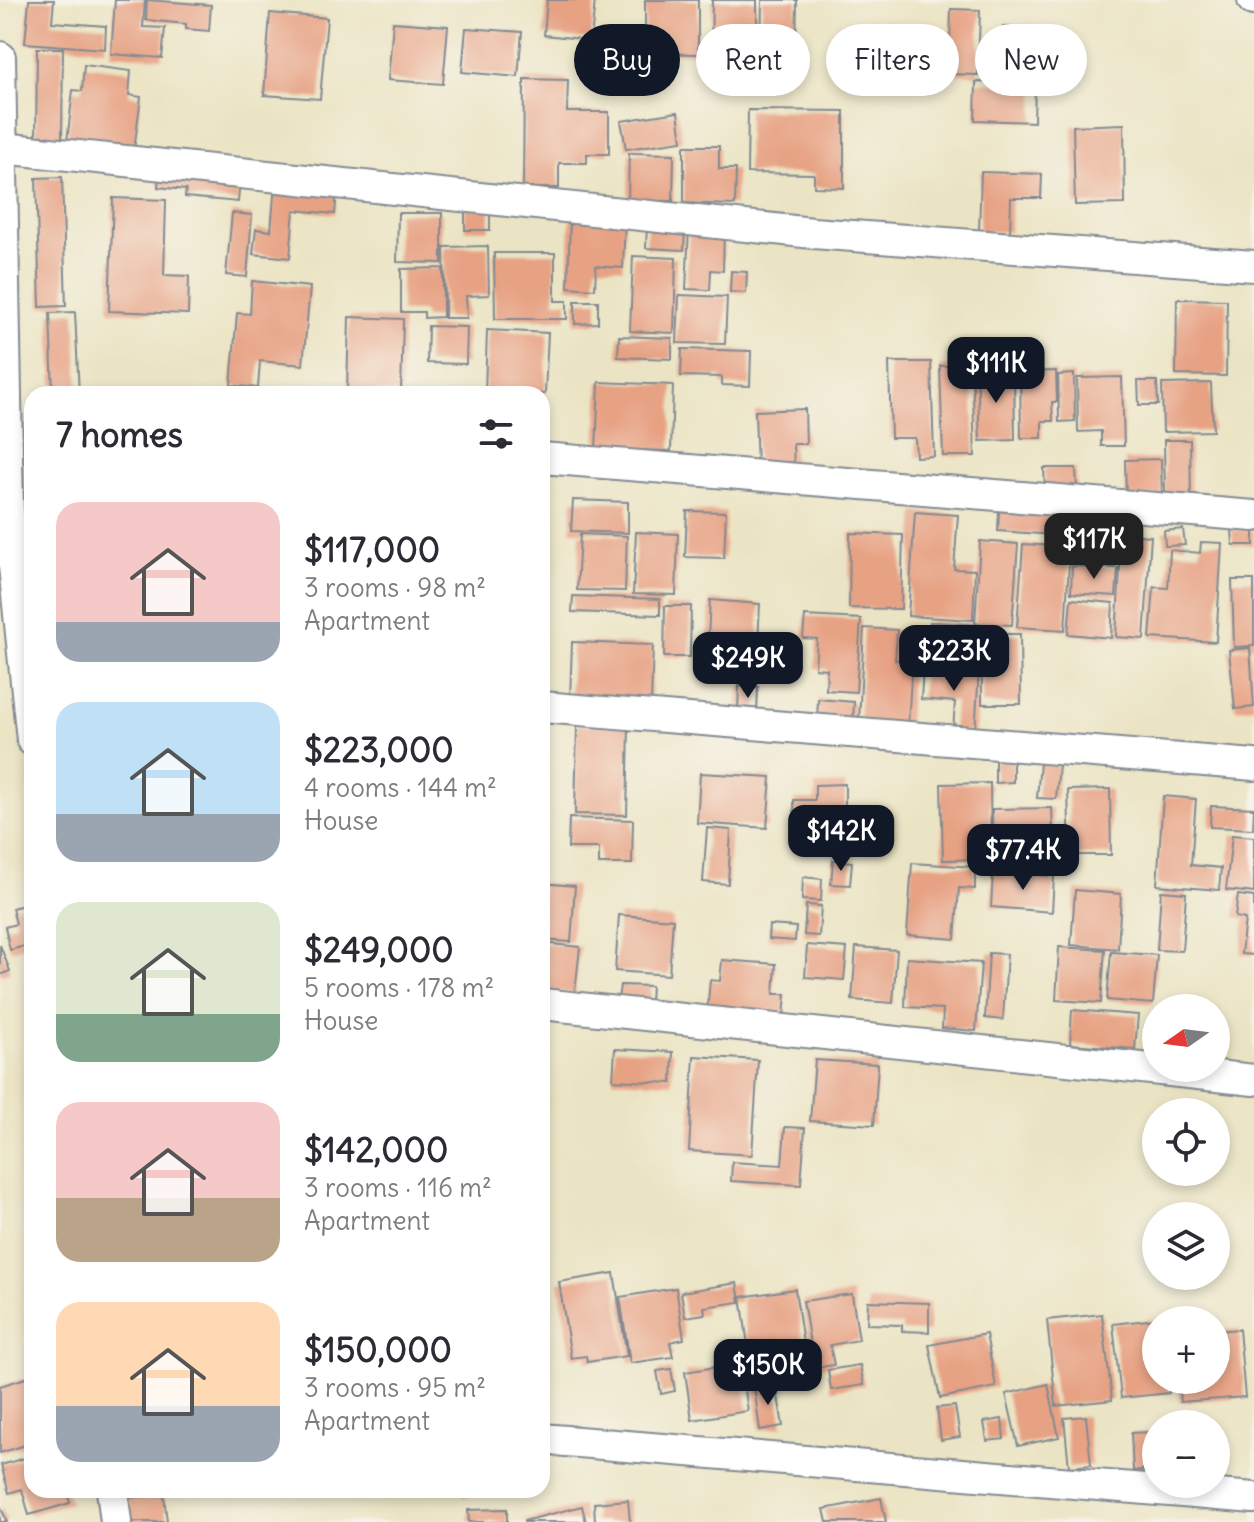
<!DOCTYPE html>
<meta charset="utf-8">
<style>
:root{--surface:#fff;--page:#f7f7f7;--text:#2b2b33;--muted:#7c7c81;--accent:#111827}
body{margin:0;font-family:Delius,sans-serif;background:var(--page);color:var(--text);height:100vh;display:flex;flex-direction:column;font-size:30px;white-space:nowrap}
*{box-sizing:border-box;margin:0}
p{font-size:26px;color:var(--muted)}
.icon{flex:none;width:44px;height:44px;fill:none;stroke:currentColor;stroke-width:2;stroke-linecap:round;stroke-linejoin:round}
.map{position:relative;flex:1;overflow:hidden}
.side{position:absolute;left:24px;top:386px;width:526px;height:1112px;display:flex;flex-direction:column;background:var(--surface);border-radius:24px;box-shadow:0 4px 12px #0003}
.side>*{flex:none}
.top-card{position:absolute;left:574px;top:24px;width:560px;height:72px;display:flex;gap:16px}
.needle{width:52px;rotate:256deg}
.fabs{position:absolute;left:1142px;top:994px;display:grid;gap:16px}
.fabs a{display:grid;place-items:center;width:88px;height:88px;border-radius:50%;background:var(--surface);box-shadow:0 4px 12px #0003;font-size:40px}
.price{position:absolute;translate:-50% -68px;padding:0 18px;border-radius:16px;background:var(--accent);color:#fff;font-size:26px;line-height:52px;filter:drop-shadow(0 2px 4px #0008)}
.price::after{content:'';position:absolute;left:50%;top:48px;width:24px;height:18px;margin-left:-12px;background:inherit;clip-path:polygon(0 0,100% 0,50% 100%)}
.price.on{background:#222;color:#fff}
ul{padding:0;list-style:none}
li{display:flex;align-items:center;gap:24px;height:200px;padding:0 32px}
li span{display:grid;place-items:center;flex:none;width:224px;height:160px;border-radius:24px;color:#555}
li>.icon{margin-inline-start:auto}
span .icon{width:96px;height:96px;fill:#fffc;stroke-width:1}
li b{font-size:34px}
h2{display:flex;justify-content:space-between;align-items:center;height:96px;padding:0 32px;font-size:34px}
.tag{padding:0 28px;border-radius:36px;background:var(--surface);box-shadow:0 4px 12px #0003;font-size:28px;line-height:72px}
.tag.on{background:var(--accent);color:#fff}
.map>svg:first-child{display:block}
.building{fill:#e7a284}
.lines{fill:none;stroke-linecap:round;stroke-linejoin:round}
.minor-casing{stroke:#838a91;stroke-width:34}
.minor{stroke:#fff;stroke-width:30}
</style>
<div class="map">
<svg width="1254" height="1522" viewBox="0 0 1254 1522">
<rect width="100%" height="100%" fill="#f7f3e8"/>
<filter id="ink" filterUnits="userSpaceOnUse"><feTurbulence type="fractalNoise" baseFrequency=".0125" numOctaves="2"/><feDisplacementMap in="SourceGraphic" scale="16" xChannelSelector="R" yChannelSelector="G"/><feConvolveMatrix kernelMatrix="1 2 1 2 8 2 1 2 1" color-interpolation-filters="sRGB"/></filter>
<filter id="wash" filterUnits="userSpaceOnUse"><feTurbulence type="fractalNoise" baseFrequency=".006" numOctaves="4" result="noise"/><feDisplacementMap in="SourceGraphic" scale="32" xChannelSelector="R" yChannelSelector="G"/><feGaussianBlur stdDeviation="1.8" result="paint"/><feColorMatrix in="noise" values="0 0 0 0 0 0 0 0 0 0 0 0 0 0 0 0 0 1.4 0 .05"/><feComposite in="paint" operator="in"/></filter>
<g filter="url(#wash)">
<rect width="100%" height="100%" fill="#ebe4c4"/>
<g id="blocks">
<path class="building" d="M29 0H54L52 22 106 26 105 49 25 43Z
M115 0H145L143 27 165 28 162 58 111 54Z
M147 0 211 5 209 31 186 29V24L146 20Z
M547 0H595L591 40 544 35Z
M645 0H698V54L645 53Z
M712 0H757V57L711 56Z
M762 0H797L796 58H761Z
M951 9 980 10 978 75 949 74Z
M270 13 327 18 320 99 264 95Z
M393 22 448 26 443 84 388 80Z
M1003 27 1053 29 1052 79 1026 78V67L1001 66Z
M466 28 522 32 518 77 462 72Z
M37 48H63L62 140H36Z
M84 65 131 71 129 95 141 97 134 150 67 142 73 90 82 91Z
M524 79 568 80 567 112H609V154H587V163H559V188H523Z
M976 82 1035 84 1034 122 975 120Z
M748 110 844 111V188L814 187V174L747 173Z
M678 112 682 141 626 149 621 121Z
M1124 124 1125 204 1075 205 1073 126Z
M684 146H719V169H736L735 205 684 203Z
M629 153 674 154 673 201H628Z
M159 171 240 179 238 202 185 197 186 190 158 187Z
M981 172 1042 174 1041 198H1011L1010 232 979 231Z
M62 177 66 306 40 307 36 178Z
M275 184 337 190 335 214 294 210 290 258 253 254 256 229 271 231Z
M113 198 166 200 164 275 189 276 188 314 109 311Z
M465 207H490V230H465Z
M232 213 252 215 247 277 226 275Z
M398 213H442V263L397 262Z
M570 219 625 221 623 268 596 266 595 289 568 287Z
M647 225 685 227 684 250 646 248Z
M689 228 724 230 723 271 711 270 710 290 686 289Z
M488 246 489 295 466 296 467 318H445L444 247Z
M494 253H555V301H567V319H495Z
M633 256 676 258 674 333 630 331Z
M443 268V317L424 318V312H401V269Z
M731 271 747 272 746 293 730 292Z
M252 281 310 287 303 365 260 361 258 388 231 385 237 313 250 314Z
M679 295 727 297 725 344 677 343Z
M1177 299 1227 300 1226 376 1176 375Z
M575 301H598V323L575 324Z
M75 312 79 394H53L50 313Z
M349 317 403 319 401 392 347 391Z
M428 326 467 327 466 364 427 363Z
M487 330 548 333 545 394 485 392Z
M619 336 672 338V359L618 357Z
M682 349 751 351 750 386 722 385V377L681 376Z
M889 362H931L934 456 916 457 915 438H891Z
M972 365 975 456H943L940 366Z
M1014 369 1015 440 980 441 977 370Z
M1056 371 1057 402H1052L1053 421H1042V438H1021L1020 372Z
M1074 374 1075 421 1059 422 1058 375Z
M1122 377 1124 446H1101V431L1078 432 1077 378Z
M1138 381H1157L1158 405H1139Z
M599 382 673 385 671 451 596 449Z
M1211 383 1213 431 1163 432 1162 384Z
M805 409 806 444H793L794 468 757 469 755 411Z
M1164 440H1190L1191 497H1165Z
M1161 459 1162 496 1126 497 1125 460Z
M1044 468H1076L1077 488 1045 489Z
M573 500 628 502V533L571 531Z
M687 511 726 512 724 558 685 557Z
M999 511 1055 515 1054 535 998 531Z
M915 512 958 515 954 569 975 570 973 620 908 616Z
M1183 529 1185 545 1165 546 1164 531Z
M1232 530H1254V545H1233Z
M636 532 678 534 676 595 633 594Z
M850 533 903 535 901 609 849 608Z
M580 534 627 536 625 591 577 590Z
M1122 534 1151 536 1144 639 1116 637Z
M980 541 1018 544 1012 625 975 623Z
M1201 542 1222 543 1216 642 1150 638 1154 587 1168 588 1170 550 1200 553Z
M1023 544 1070 547 1065 630 1017 627Z
M1072 566 1118 568 1116 596 1071 593Z
M1232 580H1254V646L1234 647Z
M573 596 660 599V615L572 612Z
M1071 599 1113 603 1111 638 1068 634Z
M710 600 760 604 756 681 706 678Z
M665 606H691L690 657H664Z
M805 616 861 619 856 692 826 690 827 669 815 668 817 639 803 638Z
M930 622 979 625 976 668 949 666V651H942L943 640 928 639Z
M864 628 897 630 895 660 912 661 908 725 859 722Z
M982 634H1020L1021 704H982Z
M572 642 653 645 651 703 570 700Z
M1250 648 1254 707 1235 709 1229 650Z
M923 667 979 671 975 732 953 731 955 702 921 699Z
M739 686 758 687 757 713 738 712Z
M818 699 854 702 853 723 817 721Z
M577 725 629 726 627 815 575 814Z
M995 760H1013V782L995 783Z
M1040 763 1059 765 1056 799 1037 798Z
M700 773 771 777 767 828 697 823Z
M990 783 991 859 943 860 941 784Z
M845 784V829L795 830 794 800H815V785Z
M1110 789 1111 855H1070L1068 790Z
M1163 796 1196 799 1191 865 1221 868 1219 890 1157 885Z
M1211 806 1254 808 1253 829 1210 827Z
M1052 808 1054 860 993 862 992 809Z
M569 818 633 820 632 864H599V848H568Z
M707 828 731 830 728 884 703 882Z
M1232 835 1254 837V893L1226 890Z
M833 860 852 862 850 885 831 884Z
M912 863 975 867V889L959 888 955 939 907 935Z
M993 872 1054 876 1052 912 991 907Z
M803 877 822 879 821 901 802 900Z
M542 883 575 886 571 942 542 940Z
M1075 890 1121 894 1118 949 1071 945Z
M1161 891 1186 893 1182 951 1157 950Z
M1238 895 1254 897V955L1241 954 1245 919 1235 917Z
M32 903V959L28 960 25 946 10 950 5 927 16 924 12 908Z
M806 905 821 906 819 936 804 935Z
M619 915 673 919 669 975 615 971Z
M769 925 796 927 795 941 768 939Z
M542 943 580 947 575 993 542 990Z
M0 945 10 971 0 975Z
M807 945 847 948 844 980 805 977Z
M856 947 897 950 893 1003 852 1000Z
M1059 947 1105 950 1101 1003 1056 1000Z
M1111 952 1157 955 1153 1004 1107 1000Z
M989 953 1007 954 1003 1020 985 1018Z
M907 958 981 963 976 1031 942 1028 943 1009 905 1007Z
M722 960 776 964 774 994H786L784 1017 707 1012 710 980 720 981Z
M620 985 651 986 650 1002 618 999Z
M1072 1010 1138 1015 1135 1049 1070 1044Z
M615 1049 673 1052 672 1083 613 1080Z
M694 1056 758 1060 752 1155 689 1151Z
M815 1060 878 1064 874 1125 810 1121Z
M785 1127 805 1128 801 1185 731 1181 732 1162 782 1165Z
M614 1273 627 1356 587 1362 586 1356 571 1358 559 1282Z
M737 1283 740 1302 704 1307 705 1314 685 1317 681 1292Z
M676 1288 684 1339 670 1342 673 1357 630 1363 620 1297Z
M795 1289 804 1350 783 1353 784 1368 752 1373 741 1297Z
M852 1294 859 1340 830 1345 834 1365 814 1368 803 1301Z
M868 1301 929 1303V1332L902 1331V1325L867 1324Z
M1102 1314 1112 1400 1056 1406 1047 1320Z
M1156 1319V1380H1168L1169 1393 1121 1398 1113 1324Z
M1239 1329 1245 1397 1180 1402 1178 1380H1216V1331Z
M986 1334 996 1387 940 1398 929 1345Z
M741 1363 748 1411 692 1420 685 1372Z
M860 1365 864 1385 831 1390 828 1370Z
M671 1369 675 1391 661 1394 657 1371Z
M32 1376V1443L0 1453V1386Z
M776 1384 783 1426 760 1430 754 1387Z
M1048 1384 1059 1437 1018 1446 1006 1394Z
M955 1406 960 1437 941 1440 937 1408Z
M1086 1416 1091 1465 1069 1467 1064 1418Z
M1002 1419 1004 1439 987 1441 984 1422Z
M1205 1419 1206 1424H1184V1422Z
M1150 1432 1153 1469 1133 1471 1131 1433Z
M32 1456V1490H66L70 1503 29 1515 22 1489 9 1493 1 1465Z
M463 1490H488V1491L464 1497Z
M164 1495 167 1522H127L125 1498Z
M881 1498 886 1522H827L824 1509Z
M628 1500 630 1522H595L594 1503Z
M0 1505 7 1522H0Z
M582 1506 586 1522H524V1521Z
M507 1509V1522H469L468 1510Z"/>
</g>
</g>
<g filter="url(#ink)">
<use href="#blocks" fill-opacity="0" stroke="#838a91" stroke-width="2"/>
<g class="lines">
<defs>
<path id="minor" d="M1253 0H1254
M0 57 8 508 32 740
M2 148 813 233 1254 266
M542 458 1254 516
M542 707 1254 765
M542 1004 1254 1080
M542 1439 1254 1498
M112 1490 116 1522"/>
</defs>
<use href="#minor" class="minor-casing"/>
<use href="#minor" class="minor"/>
</g>
</g>
</svg>
<div class="fabs">
<a><svg class="needle" viewBox="-14 -14 28 28"><path d="M0-13l5 13h-10z" fill="#e53935"/><path d="M0 13l5-13h-10z" fill="#7c7c81"/></svg></a>
<a><svg class="icon" aria-label="locate" viewBox="0 0 24 24"><circle cx="12" cy="12" r="6"/><path d="M12 2v4M12 18v4M2 12h4M18 12h4"/></svg></a>
<a><svg class="icon" aria-label="layers" viewBox="0 0 24 24"><path d="M12 4l9 5-9 5-9-5zM3 14l9 5 9-5"/></svg></a>
<a>+</a>
<a>−</a>
</div>
<b class="price" style="left:996px;top:405px">$111K</b>
<b class="price on" style="left:1094px;top:581px">$117K</b>
<b class="price" style="left:954px;top:693px">$223K</b>
<b class="price" style="left:748px;top:700px">$249K</b>
<b class="price" style="left:841px;top:873px">$142K</b>
<b class="price" style="left:1023px;top:892px">$77.4K</b>
<b class="price" style="left:768px;top:1407px">$150K</b>
<div class="top-card">
<a class="tag on">Buy</a>
<a class="tag">Rent</a>
<a class="tag">Filters</a>
<a class="tag">New</a>
</div>
<section class="side">
<h2>7 homes<svg class="icon" aria-label="filters" viewBox="0 0 24 24"><path d="M4 7h16M4 17h16"/><circle cx="9" cy="7" r="2"/><circle cx="15" cy="17" r="2"/></svg></h2>
<ul>
<li><span style="background:linear-gradient(#f6c9c9 75%,#9aa5b1 0)"><svg class="icon" aria-label="home" viewBox="0 0 24 24"><path d="M3 11l9-7 9 7M6 9v11h12V9"/></svg></span><div><b>$117,000</b><p>3 rooms · 98 m²</p><p>Apartment</p></div></li>
<li><span style="background:linear-gradient(#bfe0f5 70%,#9aa5b1 0)"><svg class="icon" aria-label="home" viewBox="0 0 24 24"><path d="M3 11l9-7 9 7M6 9v11h12V9"/></svg></span><div><b>$223,000</b><p>4 rooms · 144 m²</p><p>House</p></div></li>
<li><span style="background:linear-gradient(#dfe7d0 70%,#7fa58c 0)"><svg class="icon" aria-label="home" viewBox="0 0 24 24"><path d="M3 11l9-7 9 7M6 9v11h12V9"/></svg></span><div><b>$249,000</b><p>5 rooms · 178 m²</p><p>House</p></div></li>
<li><span style="background:linear-gradient(#f6c9c9 60%,#b9a48a 0)"><svg class="icon" aria-label="home" viewBox="0 0 24 24"><path d="M3 11l9-7 9 7M6 9v11h12V9"/></svg></span><div><b>$142,000</b><p>3 rooms · 116 m²</p><p>Apartment</p></div></li>
<li><span style="background:linear-gradient(#ffd9b3 65%,#9aa5b1 0)"><svg class="icon" aria-label="home" viewBox="0 0 24 24"><path d="M3 11l9-7 9 7M6 9v11h12V9"/></svg></span><div><b>$150,000</b><p>3 rooms · 95 m²</p><p>Apartment</p></div></li>
</ul>
</section>
</div>
